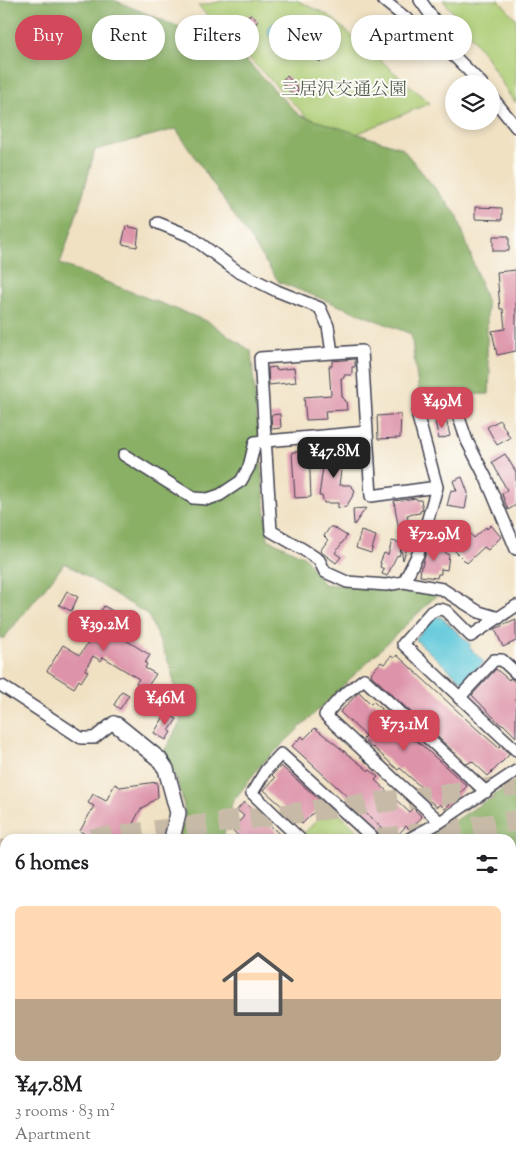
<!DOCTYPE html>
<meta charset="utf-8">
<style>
:root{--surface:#fff;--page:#f6f6f6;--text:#202124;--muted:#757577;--line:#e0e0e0;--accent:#d1495b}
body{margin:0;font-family:"Sorts Mill Goudy","Noto Serif JP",serif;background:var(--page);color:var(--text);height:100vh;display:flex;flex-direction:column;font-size:19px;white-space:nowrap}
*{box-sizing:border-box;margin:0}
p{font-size:16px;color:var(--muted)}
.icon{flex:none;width:28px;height:28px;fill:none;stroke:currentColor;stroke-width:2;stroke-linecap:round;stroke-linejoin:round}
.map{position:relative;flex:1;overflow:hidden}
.side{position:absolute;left:0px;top:834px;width:516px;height:336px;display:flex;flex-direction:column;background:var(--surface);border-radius:15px 15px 0 0;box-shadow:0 2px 8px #0003}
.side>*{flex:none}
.guide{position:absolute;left:15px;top:15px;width:486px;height:45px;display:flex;gap:10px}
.tools{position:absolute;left:445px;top:75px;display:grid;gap:10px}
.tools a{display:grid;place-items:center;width:55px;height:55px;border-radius:50%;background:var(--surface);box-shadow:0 2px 8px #0003;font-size:25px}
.price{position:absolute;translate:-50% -42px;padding:0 11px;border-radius:10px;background:var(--accent);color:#fff;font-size:16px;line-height:32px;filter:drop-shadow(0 1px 2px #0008)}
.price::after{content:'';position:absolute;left:50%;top:30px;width:15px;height:11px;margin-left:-8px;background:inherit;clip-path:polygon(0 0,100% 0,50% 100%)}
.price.on{background:#222;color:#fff}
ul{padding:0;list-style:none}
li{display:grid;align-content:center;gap:10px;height:265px;padding:0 15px}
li+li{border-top:1px solid var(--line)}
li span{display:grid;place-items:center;height:155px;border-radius:8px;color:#555}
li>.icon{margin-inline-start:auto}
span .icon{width:90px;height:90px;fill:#fffc;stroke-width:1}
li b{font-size:21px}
h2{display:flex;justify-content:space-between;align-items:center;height:60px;padding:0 15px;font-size:21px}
.pill{padding:0 18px;border-radius:22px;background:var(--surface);box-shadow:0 2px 8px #0003;font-size:18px;line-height:45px}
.pill.on{background:var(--accent);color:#fff}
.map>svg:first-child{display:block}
.green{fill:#adcc74;stroke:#687758}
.forest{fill:#8ab066;stroke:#566950}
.water{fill:#5ec8d9;stroke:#40758a}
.building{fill:#dd93a9}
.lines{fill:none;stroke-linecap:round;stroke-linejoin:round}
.motorway-tunnel{stroke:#c7bba8;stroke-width:21;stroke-dasharray:21 11;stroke-linecap:butt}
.minor-casing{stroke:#413f4f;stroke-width:14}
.tertiary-casing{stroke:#413f4f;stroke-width:18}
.minor{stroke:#fff;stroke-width:11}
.tertiary{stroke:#fff;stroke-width:15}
.labels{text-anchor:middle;stroke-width:4;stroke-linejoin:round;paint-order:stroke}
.park-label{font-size:18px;fill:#535e4f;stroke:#fdfcf7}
</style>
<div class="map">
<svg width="516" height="1169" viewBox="0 0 516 1169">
<rect width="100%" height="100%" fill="#fdfcf7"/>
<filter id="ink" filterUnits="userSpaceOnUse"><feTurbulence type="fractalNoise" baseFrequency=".02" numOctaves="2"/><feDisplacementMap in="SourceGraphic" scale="10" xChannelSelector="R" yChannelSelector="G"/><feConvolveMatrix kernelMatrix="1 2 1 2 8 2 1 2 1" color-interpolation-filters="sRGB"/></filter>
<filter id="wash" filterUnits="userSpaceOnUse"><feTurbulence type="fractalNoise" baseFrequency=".0096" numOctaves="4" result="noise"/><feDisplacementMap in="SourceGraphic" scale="20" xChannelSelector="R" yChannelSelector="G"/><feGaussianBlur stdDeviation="1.12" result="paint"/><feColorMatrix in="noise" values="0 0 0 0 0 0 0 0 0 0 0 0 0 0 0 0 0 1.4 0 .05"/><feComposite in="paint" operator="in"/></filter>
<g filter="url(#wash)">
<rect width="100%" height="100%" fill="#f0e1c3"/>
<path class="green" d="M228 0H296L328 15 430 103 333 144 198 6Z
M443 0H499L516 19V103L510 96 486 56Z
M331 806 366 839H309L303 834Z"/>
<path class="forest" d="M0 0H114L238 52 299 115 402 148 457 215 487 303V356L490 370 489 394 455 395 441 390 419 394 411 334 279 282 176 129 95 150 81 201 60 264 209 322 251 351 268 539 305 557 323 584 399 588 438 594 259 767 232 803 223 839H178C180 832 185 823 185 816 184 796 174 770 163 753L181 721 171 668 148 615 65 563 4 638H0Z
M516 781V871L511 877V839H426L438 832Z
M516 903V961L511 963V905Z
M511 1023 516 1026V1086L511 1089Z
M5 1066V1125L0 1123V1067Z
M516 1112V1169H165L171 1165H511V1115Z"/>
<path class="water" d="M275 22 283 23 288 29 287 36 281 41 273 40 268 34 269 27Z
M435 617H441L471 645 469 647 484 662 464 683 415 639Z"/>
<g id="blocks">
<path class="building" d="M250 14 258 21 244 38 236 31Z
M319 49 326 53 320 62 314 57Z
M287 76 299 90 293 95 281 81Z
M475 207 502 208V220L475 219Z
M126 226 139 229 137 247 122 244Z
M493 236H509V251H493Z
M516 270V351L497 355 492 331 505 329 503 309H500L497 272Z
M355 359V367H352V375H344V378H341L342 397H343L344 401H346L347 410 325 411 326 419 306 420 304 397 331 395 329 366H332V361Z
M276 367V370L294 368 296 382 269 385 268 368Z
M280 414 281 428 272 429 271 415Z
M401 414 400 438 378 439 377 416Z
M446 419 450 436 439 439 435 422Z
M500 420 510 438 497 445 487 427Z
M326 446 344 449 339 485H350L354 489 355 492 346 507 338 508V503H324L322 496H319Z
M309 451 311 497 295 498 292 452Z
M505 454 516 472V505L508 510 502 494 507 490 492 462Z
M462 477 468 493 465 509 447 506 451 490 457 491 453 481Z
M416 498 417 500H421L423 510 420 511V513L407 515 410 532 408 533 409 541 403 560 401 549 399 556 397 555 387 576 382 574 384 569 380 567 381 563H380L384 553 388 555 392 541 401 543 394 501Z
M366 508 354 525 353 509Z
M491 525 501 537 488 550 484 547 467 563 454 550 471 534 474 538 486 527 487 529Z
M330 527H333L347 536 335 553 341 557 336 563 320 551 328 540 324 536Z
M361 531 376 536 371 553 356 548Z
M429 543 438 547 449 555 447 570 441 569V574H438L437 578 420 576 421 566H422Z
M67 591 78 597 71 611 59 605Z
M104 606 133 623 124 639 150 655 145 663 147 664 145 668 156 674 146 689 136 683 139 679 103 657 101 661 93 656 85 670 88 671 81 682 79 680 74 688 47 671 63 645 80 655 91 638 85 635Z
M516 620V641L503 647 495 629Z
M397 655 477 729 499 748 500 746 510 754 488 776 472 761 467 764 372 676 371 673 381 662 384 664 391 656 394 658Z
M496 669 509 680 510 678 516 683V737L503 724 501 725 472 695Z
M122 691 129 695 120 709 114 705Z
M359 692 371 704 373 701 414 741 416 740 467 786 445 809 440 804 437 807 420 792 423 789 400 768 398 770 373 747 372 748 363 739 366 736 340 712Z
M166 713 177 719 169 731 171 732 166 740 154 733Z
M315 728 369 771 370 770 378 777 375 780 409 812 413 808 422 817 410 830 406 826 394 839 292 746 302 736 304 739Z
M281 766 323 803 302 824 264 790 275 778 272 775Z
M157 782 158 797 140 810 125 839H94L80 831 94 806 88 803 93 794 106 801 115 784 120 787Z
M244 802 258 815 259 814 284 839H242L232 830 244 816 237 810Z"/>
</g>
</g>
<g filter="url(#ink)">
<use href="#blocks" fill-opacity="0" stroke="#413f4f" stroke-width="1"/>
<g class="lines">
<path class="motorway-tunnel" d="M91 839 516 785
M378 839 516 821
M0 850H5
M0 888H5"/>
<defs>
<path id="minor" d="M383 0 456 58 482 84
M420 0 437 24 436 29 431 37
M491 96 516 127
M158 223 190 236 237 271 277 291 320 308 328 326 332 353
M124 455 193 498 208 499 220 495 241 481 249 467 255 442 367 432
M437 487 371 496 362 351 260 358 271 531 304 550 319 560 325 572 347 582 386 585 404 582 442 589 479 612 499 618
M404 582 418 554 437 487 418 417V413L421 407 426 403 433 401 444 402 457 412 467 441 486 478 516 549
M516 606 471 636 446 611C440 608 437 609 431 612L403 644 516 750
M2 686 81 738H94L114 722 117 725
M459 698 494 660H502L516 673
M440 822 325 715 341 697 364 679 486 792
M300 839 252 793 266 770 281 754 374 839
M409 839 440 822 516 771
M511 901 516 900"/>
<path id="tertiary" d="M117 725 159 759 166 769 178 813 172 839
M511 983 516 977
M511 994 516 1002
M511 1105 516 1101
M0 1133 5 1134
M94 1165 104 1169
M146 1169 154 1165"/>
</defs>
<use href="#minor" class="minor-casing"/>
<use href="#tertiary" class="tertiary-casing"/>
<use href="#minor" class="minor"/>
<use href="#tertiary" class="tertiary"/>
</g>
</g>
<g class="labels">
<g class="park-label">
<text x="344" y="95">三居沢交通公園</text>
</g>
</g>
</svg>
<div class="tools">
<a><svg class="icon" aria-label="layers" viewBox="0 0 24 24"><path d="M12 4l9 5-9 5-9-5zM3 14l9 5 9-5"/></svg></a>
</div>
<b class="price" style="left:442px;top:429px">¥49M</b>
<b class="price on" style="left:334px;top:479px">¥47.8M</b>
<b class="price" style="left:434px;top:562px">¥72.9M</b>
<b class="price" style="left:104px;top:652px">¥39.2M</b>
<b class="price" style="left:165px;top:726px">¥46M</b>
<b class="price" style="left:404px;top:752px">¥73.1M</b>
<div class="guide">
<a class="pill on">Buy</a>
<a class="pill">Rent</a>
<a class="pill">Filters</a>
<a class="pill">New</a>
<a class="pill">Apartment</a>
</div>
<section class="side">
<h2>6 homes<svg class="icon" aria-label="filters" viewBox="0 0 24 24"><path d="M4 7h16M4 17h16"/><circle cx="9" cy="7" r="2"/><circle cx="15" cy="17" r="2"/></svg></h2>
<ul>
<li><span style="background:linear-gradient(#ffd9b3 60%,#b9a48a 0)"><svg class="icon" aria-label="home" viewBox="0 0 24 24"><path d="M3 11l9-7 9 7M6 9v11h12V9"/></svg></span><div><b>¥47.8M</b><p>3 rooms · 83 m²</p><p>Apartment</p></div></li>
</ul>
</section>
</div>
